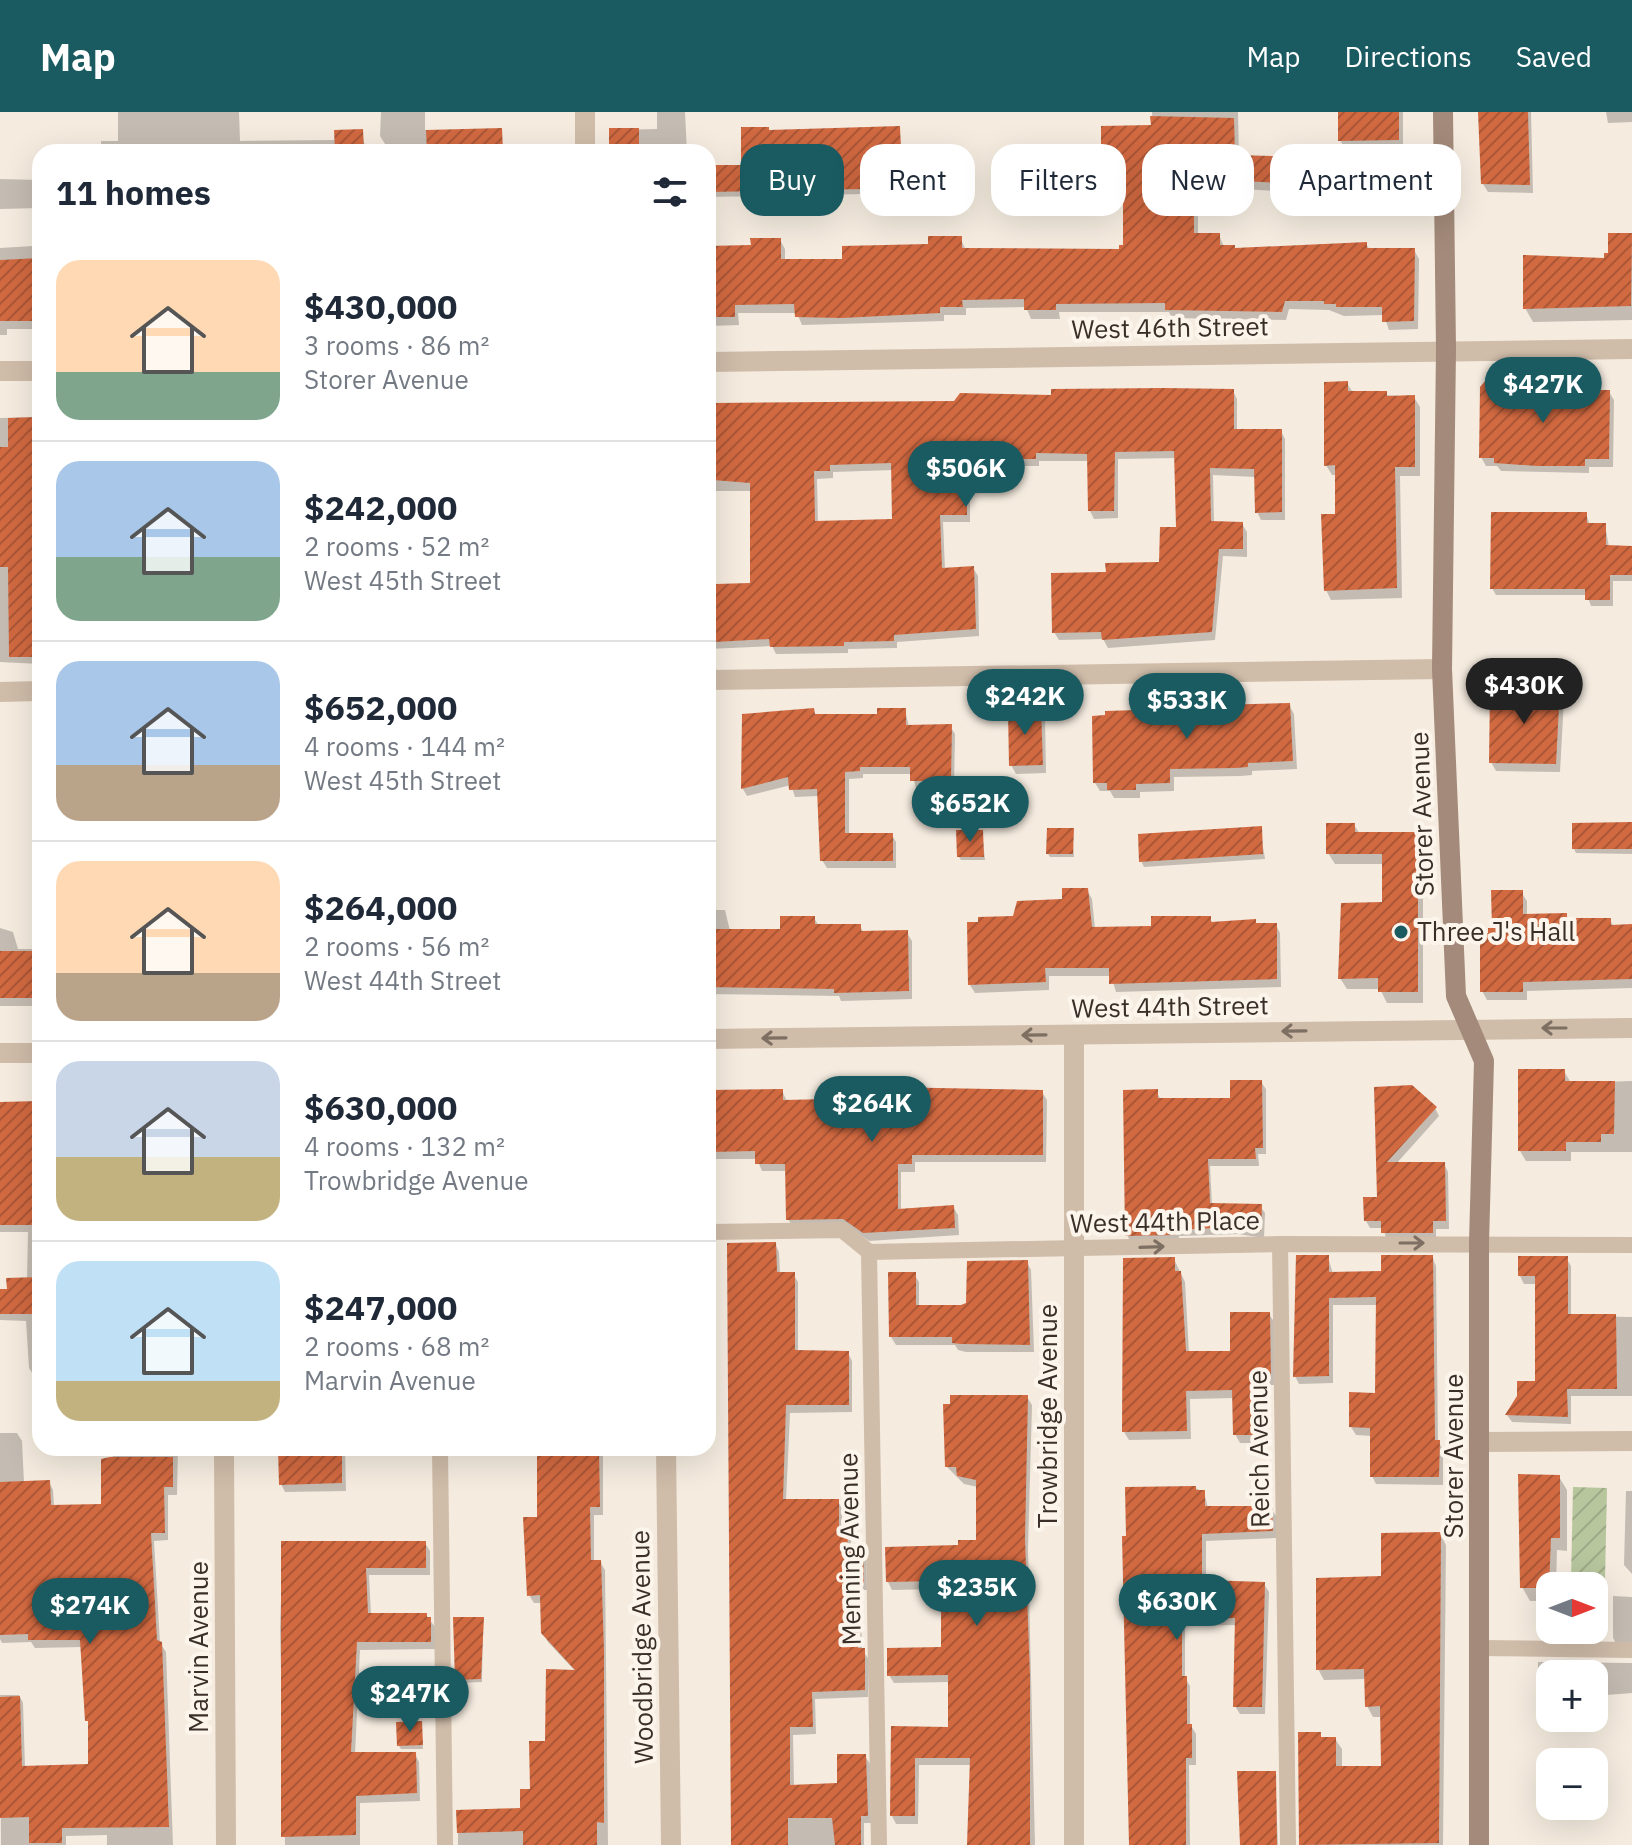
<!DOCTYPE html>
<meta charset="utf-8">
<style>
:root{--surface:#fff;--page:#f2f2f3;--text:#1f2937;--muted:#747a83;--line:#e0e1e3;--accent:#1a5a61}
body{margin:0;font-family:"IBM Plex Sans",sans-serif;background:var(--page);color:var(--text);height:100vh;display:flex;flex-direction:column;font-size:30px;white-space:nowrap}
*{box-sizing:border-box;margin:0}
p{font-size:26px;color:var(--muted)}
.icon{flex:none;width:44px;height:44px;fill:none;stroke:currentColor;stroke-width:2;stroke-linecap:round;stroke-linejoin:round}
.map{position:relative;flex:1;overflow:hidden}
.sheet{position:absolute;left:32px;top:32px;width:684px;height:1312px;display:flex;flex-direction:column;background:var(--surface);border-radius:24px;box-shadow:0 8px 32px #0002}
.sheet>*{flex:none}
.banner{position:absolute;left:740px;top:32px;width:760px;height:72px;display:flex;gap:16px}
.needle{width:52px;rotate:90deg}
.buttons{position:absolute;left:1536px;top:1460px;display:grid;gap:16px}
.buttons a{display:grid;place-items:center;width:72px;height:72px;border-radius:16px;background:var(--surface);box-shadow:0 8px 32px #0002;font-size:40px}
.price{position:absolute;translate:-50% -68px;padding:0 18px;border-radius:28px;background:var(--accent);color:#fff;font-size:26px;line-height:52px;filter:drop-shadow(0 2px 4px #0008)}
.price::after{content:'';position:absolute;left:50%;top:48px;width:24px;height:18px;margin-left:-12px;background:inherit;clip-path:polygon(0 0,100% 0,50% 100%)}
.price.active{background:#222;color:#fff}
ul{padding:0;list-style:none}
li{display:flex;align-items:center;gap:24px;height:200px;padding:0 24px}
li+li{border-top:2px solid var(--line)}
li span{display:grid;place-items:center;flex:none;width:224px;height:160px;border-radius:24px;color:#555}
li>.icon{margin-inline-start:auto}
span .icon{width:96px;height:96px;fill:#fffc;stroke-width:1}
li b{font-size:34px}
h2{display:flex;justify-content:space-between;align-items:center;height:96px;padding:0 24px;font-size:34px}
.chip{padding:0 28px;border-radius:24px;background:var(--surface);box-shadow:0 8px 32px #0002;font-size:28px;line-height:72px}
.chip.active{background:var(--accent);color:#fff}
header{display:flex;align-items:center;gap:48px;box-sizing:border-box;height:112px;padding:0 40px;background:var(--accent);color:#fff}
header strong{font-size:38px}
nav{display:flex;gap:44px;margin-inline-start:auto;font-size:28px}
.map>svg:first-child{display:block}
.garden{fill:url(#garden-furrows)}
.shadow{fill:#0003;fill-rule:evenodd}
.building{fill:url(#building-hatch);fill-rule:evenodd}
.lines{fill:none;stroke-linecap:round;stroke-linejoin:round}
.lane{stroke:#cfbca9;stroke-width:16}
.street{stroke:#cfbca9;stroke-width:20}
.secondary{stroke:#a38a7a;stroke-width:20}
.oneway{stroke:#7e6f63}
.poi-dot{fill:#1a5a61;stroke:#fcf5ec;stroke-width:3}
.labels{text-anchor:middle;stroke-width:8;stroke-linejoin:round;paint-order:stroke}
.street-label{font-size:26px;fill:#3b3029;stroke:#fcf5ec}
.poi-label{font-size:26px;fill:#3b3029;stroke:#fcf5ec;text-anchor:start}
</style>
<header>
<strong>Map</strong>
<nav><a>Map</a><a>Directions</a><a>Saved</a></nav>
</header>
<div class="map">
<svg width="1632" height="1733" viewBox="0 0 1632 1733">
<defs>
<pattern id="garden-furrows" width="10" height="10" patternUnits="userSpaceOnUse" patternTransform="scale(2)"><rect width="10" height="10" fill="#b7c69d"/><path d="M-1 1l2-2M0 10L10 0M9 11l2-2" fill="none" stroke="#9eaa87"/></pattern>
<pattern id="building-hatch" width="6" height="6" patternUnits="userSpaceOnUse" patternTransform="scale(2)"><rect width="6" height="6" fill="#d16941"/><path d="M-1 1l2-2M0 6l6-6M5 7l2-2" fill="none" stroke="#ab5736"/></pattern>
</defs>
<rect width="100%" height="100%" fill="#f5ebdf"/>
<path class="garden" d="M1573 1375 1607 1376 1605 1469H1571Z"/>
<path class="shadow" d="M118 0H239L240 29 336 28 362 20 366 40H101V29H118Z
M381 0H425V18H501L503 40H427V33L385 32 380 24Z
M657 0H685L687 40H611V18L657 17Z
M1152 0H1238L1239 46 1302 47 1307 56V81L1225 76V81H1198V123H1219L1224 135 1236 138 1366 132 1370 138H1414L1419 147 1418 217 1389 218 1384 203 1344 204 1329 198 1289 197 1286 208 1172 206 1169 200H1059L1060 207H1031L1026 195 966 196V203H944V209L802 213 797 201H738L739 213 710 214 708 210V136L753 135 780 128 785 137V149H844L960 126 966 138 1121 139 1125 135V83L1064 81 1059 72 1153 15Z
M1340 0H1403V36L1345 37 1340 28Z
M1482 0H1531L1533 81 1488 80 1483 72Z
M1606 0H1632V10L1608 11Z
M899 15 903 46 865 47V82L708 85V55H743L770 20Z
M960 47 965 56V85H925L920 77Z
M0 67 40 68V96L0 97Z
M1610 123H1632V208L1533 210 1525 196 1606 148 1610 143Z
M33 134 40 141V217H7V223H0V136Z
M1520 270 1525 279 1609 280 1614 288 1613 355H1589V361L1501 359 1497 354H1486L1481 345Z
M1347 271 1353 281 1414 285 1420 295V364H1400L1402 486 1331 488 1326 478 1337 404V363H1332L1326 353Z
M1233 279 1237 287V319H1281L1285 327V408H1261L1257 400 1256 365 1213 363 1214 411 1242 412 1247 420V445L1223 444 1215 528 1108 536 1103 527 1059 528 1054 520 1108 462 1161 452 1178 417 1177 346 1118 347V406L1094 407 1090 399 1089 349H1039V354H1022V362L970 365V410H943L945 458 973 456 978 464 979 524 897 530V536L848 537V541L776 542 772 534 708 537V474L752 473V379H708V304ZM894 358V409L818 411 817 367 833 366V360Z
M40 305V552L0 550V306Z
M1586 402 1590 413H1605L1609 435 1632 436V469H1613V494H1591L1587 483H1496L1492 476Z
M1559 578 1564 587 1560 660 1496 659 1491 650Z
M1289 593 1294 602 1297 657 1252 659V663L1241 664 1174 665V679L1140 680V686H1114L1110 679H1100L1095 671Z
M905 598 909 615 950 614 955 622 954 676H916L912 662H863V666L849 667V723H892L896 730V756H827L822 748 819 684 795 685 791 673 747 684 743 677 744 604 813 599 817 604H879Z
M1040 598 1045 607 1046 661 1016 662 1011 653Z
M1632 711V742L1576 741 1574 737Z
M1354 713 1360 722H1416L1423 733V891H1387L1380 877H1347L1340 866 1384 792V752H1335L1328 741Z
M1260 716 1265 747 1144 755 1141 749Z
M1072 718 1074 745H1050L1048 742Z
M982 720 985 748H961L959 745Z
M708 748 714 756 716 798H725L730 819H782L814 806 819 814H860L864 821H907L912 829V887L841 889 839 884 708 882Z
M1087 778 1092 787 1095 817 1153 816 1210 806 1213 812 1276 813 1280 821 1281 875 1116 880 1111 864H1049V878L975 881 970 873 1014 806Z
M1521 780 1527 789V804L1610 808 1614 815 1632 814V876L1527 879V888H1487L1482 879 1490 823Z
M0 816 13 820 18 837H40V894H0Z
M1564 959 1571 971 1632 969V1040H1571V1049H1526L1520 1039Z
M1261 970 1266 977V1042H1258L1259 1054H1210L1212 1093 1260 1094 1265 1101 1264 1126 1238 1122 1179 1124V1130L1131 1131 1127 1123 1156 979 1161 988 1232 989Z
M1376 977 1435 996 1439 1004 1396 1052H1444L1448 1060 1449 1117H1436V1129H1387L1383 1116H1370L1366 1109 1379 1087Z
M782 979 787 989 1042 980 1047 988 1046 1050H915V1060H901V1098L953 1095 958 1103 959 1123 869 1129 849 1115H793L788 1107 787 1059H762L757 1047H716L712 1039Z
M40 986V1263L34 1264 29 1256 26 1209 0 1208V1179H9L27 1167 28 1120H0V992L32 991V987Z
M775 1132 779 1140 780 1162H793L798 1170V1240L848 1241 852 1249V1300L790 1301 786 1389H838L842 1397V1417L851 1424V1437H862L866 1445 867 1478H861V1502L862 1538 868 1546V1585L815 1587 816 1622 793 1623 794 1674 839 1673 865 1644 870 1652 871 1711H864V1733H733Z
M1328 1145 1333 1162 1383 1161 1432 1145 1436 1154 1438 1329 1443 1338V1373L1376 1372 1372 1364V1324L1356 1323 1351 1315 1377 1283 1378 1193H1333V1271L1299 1272 1295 1264Z
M1566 1146 1571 1154V1204L1632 1205V1284H1571V1312L1512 1310 1507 1303 1537 1271V1172H1524L1520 1164Z
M1174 1147 1185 1170 1189 1241H1232L1269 1202 1274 1210 1275 1273H1268V1331H1240L1235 1322 1234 1286 1190 1287 1191 1327 1129 1328 1124 1320Z
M1027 1150 1031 1158 1034 1240H966L958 1238 955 1233H896L891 1225 914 1162 919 1170V1195H961Z
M1027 1285 1032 1293 1028 1436 1035 1733H969L972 1653H919L918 1712H896L892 1704 893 1616 950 1617V1570L894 1571 889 1563 943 1537V1477L892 1478 888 1470 978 1430V1375L964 1372 947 1355Z
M0 1321H17L22 1329 24 1371 49 1370 53 1378 54 1395 103 1394 113 1349 112 1336H178L177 1383H168V1428L154 1429 160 1531 166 1540 173 1733H107V1723L66 1724V1733H1L0 1583H19L23 1591 25 1656 90 1654V1614L82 1535 35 1536 31 1530 2 1531 0 1527Z
M280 1336H345L346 1379 285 1380 281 1372Z
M400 1336H427V1340L403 1341Z
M538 1336H603V1403H594V1450H600L605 1458 608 1733H458V1700L522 1698 576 1560 548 1530 543 1521 542 1491H534L529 1483 539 1407Z
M1559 1365 1567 1378V1439L1557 1438 1556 1474H1550V1489H1530L1522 1475Z
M1195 1376 1204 1380 1208 1396H1271L1276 1404V1426L1206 1429V1470L1264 1472 1269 1480 1265 1602H1240L1235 1594 1237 1513 1185 1514V1565L1190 1574V1612L1196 1622V1653H1189L1190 1733H1130Z
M1626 1379H1632V1462L1624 1453Z
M1440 1422 1446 1433 1443 1733H1301L1300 1622 1335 1627 1342 1637V1656H1383L1382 1605H1373L1367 1594 1366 1567 1324 1568 1318 1557 1383 1466Z
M283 1431H425L430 1439V1463H369L371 1503H426L435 1515V1537L360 1538 355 1642H415L419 1650 420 1689 360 1691V1733H285L280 1516Z
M1613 1484 1632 1485V1536L1618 1535 1613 1526Z
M483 1507 482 1570 459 1571 457 1567Z
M1538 1550 1632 1551V1581L1594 1584V1562H1550V1583L1542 1582 1538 1574Z
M421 1611 423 1637H401L399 1634Z
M1275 1661 1278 1733H1242Z"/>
<path class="building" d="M1338 0H1399V28L1338 29Z
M1478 0H1528L1530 73 1481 72Z
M1150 4 1234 6 1235 43 1303 45V72L1221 68V73H1194V121H1220V133H1235V136L1367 130V136H1415L1414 209 1382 210V195H1336V192H1324V189H1285L1282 200 1165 198V191L1056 192V198H1024V187L962 188 963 195H940V201L842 206 795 205 794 192 735 193V205H708V134L751 133 750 126H781V147H842V134L928 132V124H962V136L1119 137V133H1123V75L1057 73 1056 47 1101 46V14L1151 13Z
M900 14 901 41 863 43V77L708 80V53H741V15H769V18Z
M502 16 503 40H427L426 18Z
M609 16H639V40H609Z
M363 17 364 40H335L334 18Z
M918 45H961V77H918Z
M1608 121H1632L1631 194 1523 197V143L1604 146V141H1608Z
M40 146V209H0V148Z
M1486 268H1521V278H1610L1609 347H1585V354H1537L1494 351V346H1479L1480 275Z
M1348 269V279H1387V284L1415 283V355H1395L1397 476 1324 479 1321 402H1335V353L1324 354V270Z
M1164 276 1234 277V317H1282V400L1255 401 1254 357 1210 356 1211 409 1243 410V437H1219L1212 520 1102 528 1101 520 1052 521 1051 461 1106 460 1105 451 1159 450 1160 415H1176L1174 339 1115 340 1114 399H1088L1087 342 1036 341V347H1018V354L967 357V403H940L942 456 974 454 976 517 894 523V529L844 530V534L770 535 769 527 715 530 716 472 750 471V371L713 368 714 291 954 289 960 281 1051 283V277ZM891 351 892 407 815 409 814 359H830V353Z
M38 305 40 545H9L8 455H0V335H8V306Z
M1491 400H1587V411H1606V433L1632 434V463H1610V488H1585V477H1490Z
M1560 576 1556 652 1489 651 1490 577Z
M1290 591 1293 649 1248 651V655L1235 656 1170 657V671L1136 672V678H1107V671H1093L1092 604 1105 603V599L1138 598V595Z
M814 596 815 602H877V596H906V613L952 612 951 669H910V655H860V659L845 660V721H893V749H820L817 677 789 678 788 665 741 677 742 602Z
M1041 596 1043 653 1009 654 1008 597Z
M1632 710V737H1572V711Z
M1326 711H1355V720H1418V880H1378V866L1338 867 1341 791 1382 790V742H1326Z
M1262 714 1263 742 1139 750 1138 722Z
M1047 716H1074L1073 742H1046Z
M956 718H983L984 745H957Z
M1062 776H1088L1092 815 1151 814V804H1211V810L1256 807V811H1277V867L1109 872V856H1045L1046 870 968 873 967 810H978V805L1013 804 1017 789 1062 787Z
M1491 778H1523V802L1567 801V806H1611V813L1632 812V867L1523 870V880H1480V821H1488V816H1492Z
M780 804H815V812H861V819L908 818 909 879 834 881V877L708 875V817H780Z
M0 839H40V886H0Z
M1518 957H1565V969H1615L1614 1022H1601V1030H1566V1039H1518Z
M1230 968H1262L1263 1036H1255L1256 1047H1208L1210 1091 1262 1092 1261 1119 1233 1118V1115L1176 1118V1123L1125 1124 1123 978 1158 977V986H1230Z
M1412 973 1437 995 1387 1050H1445L1446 1109H1433V1121H1381V1109H1364L1363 1085H1377L1374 975Z
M831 974 1043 978V1043H912V1052H898V1097L954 1093 955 1116 863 1121 843 1107 786 1108 785 1052H755V1039L710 1040V978L783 977V988L831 987Z
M40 989V1113H0V990Z
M776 1130 777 1160H795V1238L849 1239V1293H786L783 1387H839V1415H847L848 1435H863L864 1471H858V1536H865V1578L812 1580 813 1615H790V1673L837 1671V1642H866L868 1704H861V1733H835L832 1706H788V1733H731L727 1131Z
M1296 1143H1329V1160L1381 1159V1143H1433L1435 1328H1440L1439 1365H1370V1316L1349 1315V1280L1375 1281 1376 1185 1329 1186V1264L1293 1265Z
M1518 1144H1568V1202H1616L1617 1277H1567L1568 1305 1505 1303 1517 1284V1269H1535V1164H1518Z
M1175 1145V1159H1181L1186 1239H1230V1200H1270L1271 1265H1264V1323H1233L1232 1278 1186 1279 1187 1319 1122 1320 1123 1146Z
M1028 1148 1030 1233 961 1232 952 1231V1225H889L888 1160H916V1193H961L966 1191 967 1149Z
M40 1165V1202H0V1177H7L6 1166Z
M950 1283H1028L1025 1427 1030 1565V1733H967L970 1646H915V1704H890L891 1614 948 1615V1563L887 1564V1536L941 1535V1469L886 1470 885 1435 958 1433V1428H976V1368L957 1364 956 1355H945L943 1292H950Z
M342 1336V1371L279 1373 278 1337Z
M537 1336H599L600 1395H590L591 1448H601L604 1539V1711L597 1710V1733H523V1719L457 1721 456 1698 520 1696V1677H530L529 1629H545L546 1557 575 1558 541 1521 540 1483 527 1484 523 1405H537Z
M110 1345H173V1375H164L165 1421H151L157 1528 162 1530 169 1715 62 1716V1731H29V1705L0 1706V1585L20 1584 22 1654 88 1652V1609H85L80 1528H28V1522L0 1523V1370L50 1368 51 1393 101 1392V1347Z
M1518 1362 1560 1363V1426H1551L1549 1476H1520Z
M1196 1374V1378H1205V1394H1272L1273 1419 1202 1422V1468L1265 1470 1262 1595H1233L1235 1506 1182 1507V1564H1187V1612H1192V1646H1186V1733H1129L1122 1424H1126L1125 1375Z
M1441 1420 1439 1731 1299 1733 1298 1620H1321V1625H1336V1654H1381L1380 1594 1365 1595 1364 1557 1316 1558V1466L1381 1464V1421Z
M281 1429H426V1456H366L368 1501H427V1505H431V1530H357L351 1640H416L417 1681 356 1684V1723L281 1725Z
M453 1505H484L481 1567 455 1568Z
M422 1609 423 1633 397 1634 396 1610Z
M1237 1659H1276L1277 1733H1240Z"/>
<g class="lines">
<path class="lane" d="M708 1120 842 1118 869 1140 1280 1132 1632 1133
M1280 1132 1288 1733
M869 1140 879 1733
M440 1336 445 1733
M1479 1536 1632 1538"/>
<path class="street" d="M585 40V0
M708 250 1632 237
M0 259H40
M708 568 1442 557
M0 580 40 579
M1074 923V1733
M708 927 1632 916
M0 941H40
M1480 1330 1632 1329
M224 1336 226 1733
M666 1336 671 1733"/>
<path class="secondary" d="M1443 0 1446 237 1442 557 1456 884 1484 949 1479 1131V1733"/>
</g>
<defs><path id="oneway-shaft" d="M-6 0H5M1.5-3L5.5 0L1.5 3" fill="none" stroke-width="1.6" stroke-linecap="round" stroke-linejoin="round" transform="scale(2)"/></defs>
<g class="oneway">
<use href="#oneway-shaft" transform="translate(1554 916) rotate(-180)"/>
<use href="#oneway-shaft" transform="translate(1294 919) rotate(179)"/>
<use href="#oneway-shaft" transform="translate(1034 923) rotate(179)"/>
<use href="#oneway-shaft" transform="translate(774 926) rotate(179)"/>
<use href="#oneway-shaft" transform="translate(1412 1131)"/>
<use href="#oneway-shaft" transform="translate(1152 1135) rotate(-2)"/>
</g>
<circle class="poi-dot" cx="1401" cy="820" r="8"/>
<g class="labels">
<g class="street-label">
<text transform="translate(1170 216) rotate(-1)" y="9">West 46th Street</text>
<text transform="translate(1422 702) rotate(-92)" y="9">Storer Avenue</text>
<text transform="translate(1170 895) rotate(-1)" y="9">West 44th Street</text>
<text transform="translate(1165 1110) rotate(-1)" y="9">West 44th Place</text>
<text transform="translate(1048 1304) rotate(-90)" y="9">Trowbridge Avenue</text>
<text transform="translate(1259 1337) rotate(-91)" y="9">Reich Avenue</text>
<text transform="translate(1454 1344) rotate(-90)" y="9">Storer Avenue</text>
<text transform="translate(850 1437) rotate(-91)" y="9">Menning Avenue</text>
<text transform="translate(199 1535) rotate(-90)" y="9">Marvin Avenue</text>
<text transform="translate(642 1535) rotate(-91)" y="9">Woodbridge Avenue</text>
</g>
<g class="poi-label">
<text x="1417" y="829">Three J's Hall</text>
</g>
</g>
</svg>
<div class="buttons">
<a><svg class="needle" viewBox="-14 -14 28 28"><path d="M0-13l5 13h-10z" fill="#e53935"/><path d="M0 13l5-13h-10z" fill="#747a83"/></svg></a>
<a>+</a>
<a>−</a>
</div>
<b class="price" style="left:1543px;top:313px">$427K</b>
<b class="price" style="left:966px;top:397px">$506K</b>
<b class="price active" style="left:1524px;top:614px">$430K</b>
<b class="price" style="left:1025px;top:625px">$242K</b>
<b class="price" style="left:1187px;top:629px">$533K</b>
<b class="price" style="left:970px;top:732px">$652K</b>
<b class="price" style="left:872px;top:1032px">$264K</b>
<b class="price" style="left:977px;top:1516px">$235K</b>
<b class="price" style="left:1177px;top:1530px">$630K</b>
<b class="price" style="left:90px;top:1534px">$274K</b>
<b class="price" style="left:410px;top:1622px">$247K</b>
<div class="banner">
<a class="chip active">Buy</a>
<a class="chip">Rent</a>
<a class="chip">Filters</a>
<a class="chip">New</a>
<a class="chip">Apartment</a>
</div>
<section class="sheet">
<h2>11 homes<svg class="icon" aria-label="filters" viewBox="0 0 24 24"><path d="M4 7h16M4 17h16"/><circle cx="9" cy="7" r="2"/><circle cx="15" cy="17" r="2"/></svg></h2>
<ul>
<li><span style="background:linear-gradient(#ffd9b3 70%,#7fa58c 0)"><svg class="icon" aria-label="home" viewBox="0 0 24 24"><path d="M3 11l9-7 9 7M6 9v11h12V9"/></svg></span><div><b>$430,000</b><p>3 rooms · 86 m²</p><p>Storer Avenue</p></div></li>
<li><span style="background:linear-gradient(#a9c7e8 60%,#7fa58c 0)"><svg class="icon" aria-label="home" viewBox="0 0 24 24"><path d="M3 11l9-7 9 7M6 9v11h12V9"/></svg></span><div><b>$242,000</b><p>2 rooms · 52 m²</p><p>West 45th Street</p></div></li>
<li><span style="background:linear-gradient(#a9c7e8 65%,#b9a48a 0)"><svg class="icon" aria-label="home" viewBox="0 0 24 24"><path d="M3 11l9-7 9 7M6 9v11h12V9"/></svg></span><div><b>$652,000</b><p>4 rooms · 144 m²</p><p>West 45th Street</p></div></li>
<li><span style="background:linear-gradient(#ffd9b3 70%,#b9a48a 0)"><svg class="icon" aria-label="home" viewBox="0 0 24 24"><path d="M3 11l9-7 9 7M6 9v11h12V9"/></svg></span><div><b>$264,000</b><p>2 rooms · 56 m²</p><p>West 44th Street</p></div></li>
<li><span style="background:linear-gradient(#c9d6e8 60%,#c2b280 0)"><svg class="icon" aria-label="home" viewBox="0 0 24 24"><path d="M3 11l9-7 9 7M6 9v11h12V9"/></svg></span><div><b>$630,000</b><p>4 rooms · 132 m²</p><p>Trowbridge Avenue</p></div></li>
<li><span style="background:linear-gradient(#bfe0f5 75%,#c2b280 0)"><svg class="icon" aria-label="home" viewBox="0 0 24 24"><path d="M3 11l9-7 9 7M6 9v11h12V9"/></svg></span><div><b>$247,000</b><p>2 rooms · 68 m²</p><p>Marvin Avenue</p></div></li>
</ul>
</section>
</div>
